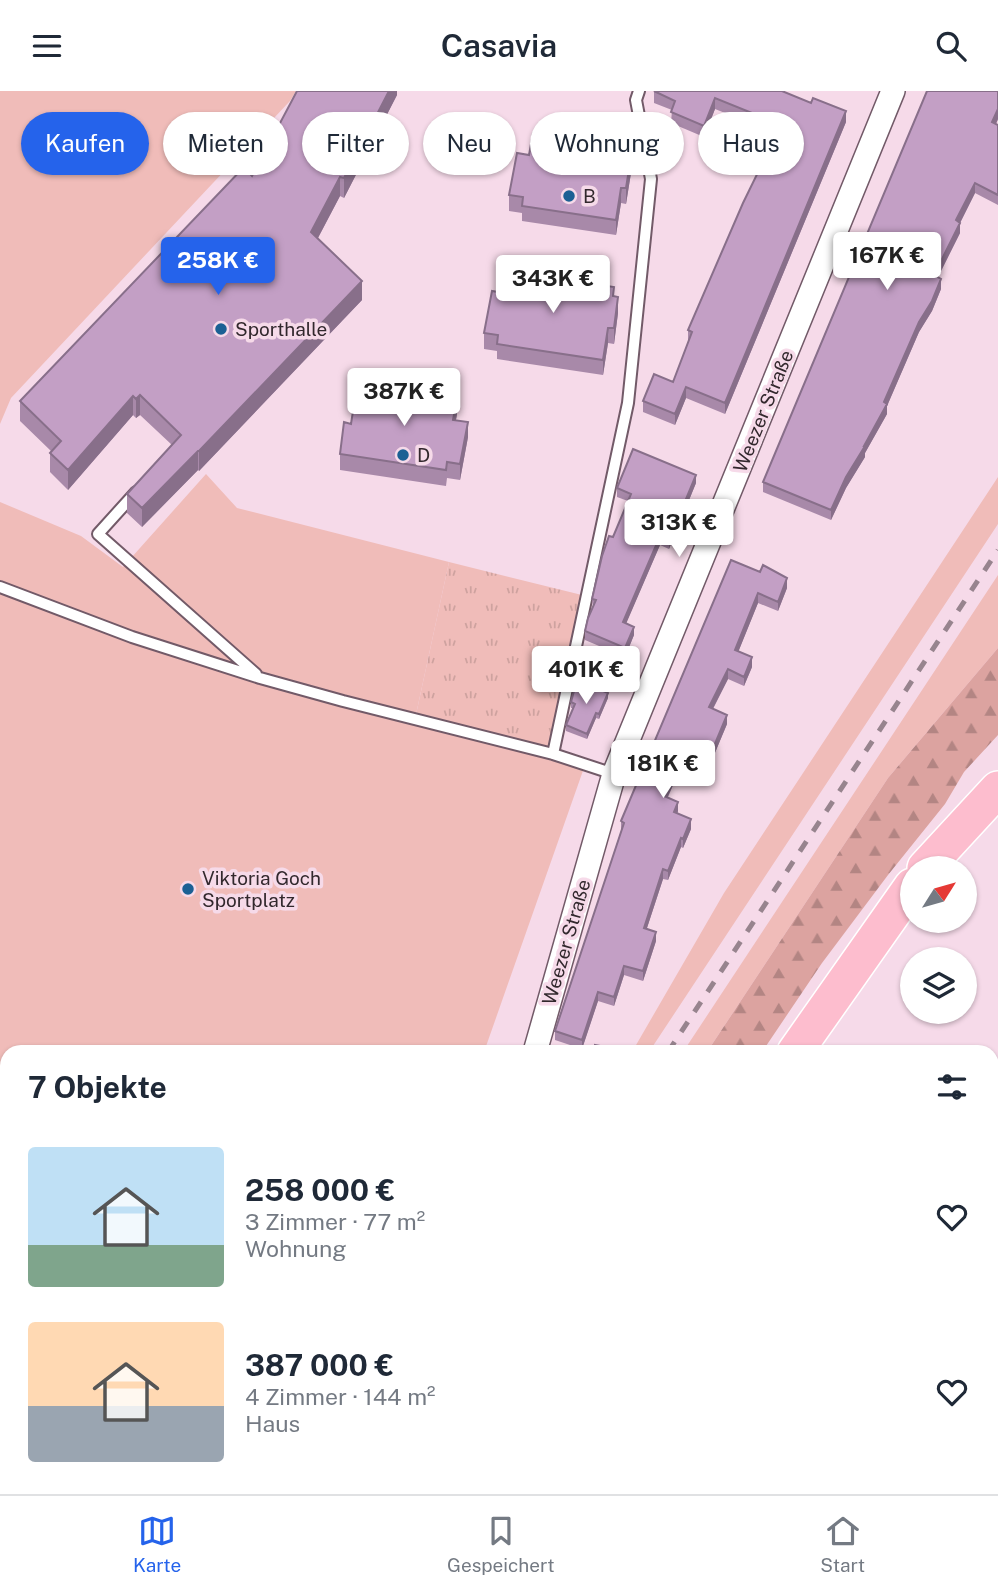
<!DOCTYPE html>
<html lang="de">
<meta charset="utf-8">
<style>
:root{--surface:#fff;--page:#f6f6f7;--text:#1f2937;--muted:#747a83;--line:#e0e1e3;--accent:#2563eb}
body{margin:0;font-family:"Public Sans",sans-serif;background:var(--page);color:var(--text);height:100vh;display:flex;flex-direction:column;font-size:26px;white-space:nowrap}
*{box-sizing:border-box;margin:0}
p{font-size:23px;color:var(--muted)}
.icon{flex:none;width:38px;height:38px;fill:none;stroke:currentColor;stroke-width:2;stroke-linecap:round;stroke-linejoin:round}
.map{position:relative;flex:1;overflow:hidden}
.sheet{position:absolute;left:0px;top:954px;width:999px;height:450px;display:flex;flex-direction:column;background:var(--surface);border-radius:21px 21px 0 0;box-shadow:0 2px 5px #0004}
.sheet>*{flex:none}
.guide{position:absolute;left:21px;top:21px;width:957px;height:63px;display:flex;gap:14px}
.needle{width:46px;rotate:53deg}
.controls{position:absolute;left:900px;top:765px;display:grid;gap:14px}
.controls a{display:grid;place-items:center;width:77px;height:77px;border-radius:50%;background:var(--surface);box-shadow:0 2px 5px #0004;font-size:35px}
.price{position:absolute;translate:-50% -60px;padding:0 16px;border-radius:7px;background:#fff;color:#222;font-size:23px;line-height:46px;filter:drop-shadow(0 2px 4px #0008)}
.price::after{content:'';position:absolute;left:50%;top:42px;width:21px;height:16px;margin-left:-10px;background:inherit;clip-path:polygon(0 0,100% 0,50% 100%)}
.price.on{background:var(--accent);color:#fff}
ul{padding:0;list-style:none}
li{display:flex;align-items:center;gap:21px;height:175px;padding:0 28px}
li span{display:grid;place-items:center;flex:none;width:196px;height:140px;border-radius:7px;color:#555}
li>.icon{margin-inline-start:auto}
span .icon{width:84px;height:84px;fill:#fffc;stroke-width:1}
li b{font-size:30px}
h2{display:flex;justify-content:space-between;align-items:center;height:84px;padding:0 28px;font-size:30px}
.chip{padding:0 24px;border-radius:32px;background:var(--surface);box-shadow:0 2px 5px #0004;font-size:24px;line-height:63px}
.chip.on{background:var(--accent);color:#fff}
header{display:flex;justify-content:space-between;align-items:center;height:91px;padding:0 28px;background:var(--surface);font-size:32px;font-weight:600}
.menu{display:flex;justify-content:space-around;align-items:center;height:98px;border-top:2px solid var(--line);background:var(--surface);font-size:19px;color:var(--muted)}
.menu a{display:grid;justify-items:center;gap:4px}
.menu .on{color:var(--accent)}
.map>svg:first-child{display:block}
.green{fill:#f0bcb9}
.forest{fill:url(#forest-firs)}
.park{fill:url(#park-tufts)}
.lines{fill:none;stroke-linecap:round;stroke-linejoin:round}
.service-casing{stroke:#725a68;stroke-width:14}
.minor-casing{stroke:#725a68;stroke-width:26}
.primary-casing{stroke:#fff;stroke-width:38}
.service{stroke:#fff;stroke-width:10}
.minor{stroke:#fff;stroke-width:23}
.primary{stroke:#fdbdce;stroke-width:35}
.rail{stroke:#97848e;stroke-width:5;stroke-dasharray:12 12;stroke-linecap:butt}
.wall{fill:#a889a9}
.shaded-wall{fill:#886f8a}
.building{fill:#c39fc5;stroke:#886f8a;stroke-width:2}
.poi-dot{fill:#1b6094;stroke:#f6dae9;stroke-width:2.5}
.labels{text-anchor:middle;stroke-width:7;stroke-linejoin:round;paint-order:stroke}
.poi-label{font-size:19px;fill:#32282d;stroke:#f6dae9;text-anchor:start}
.street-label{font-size:19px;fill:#32282d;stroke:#f6dae9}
</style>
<header><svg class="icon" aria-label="menu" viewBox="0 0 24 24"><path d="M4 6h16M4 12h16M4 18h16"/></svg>Casavia<svg class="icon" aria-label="search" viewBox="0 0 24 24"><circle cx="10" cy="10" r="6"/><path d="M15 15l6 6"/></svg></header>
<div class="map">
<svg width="998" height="1403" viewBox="0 0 998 1403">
<defs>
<pattern id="forest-firs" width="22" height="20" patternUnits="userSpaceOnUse" patternTransform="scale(1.75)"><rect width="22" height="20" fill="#dca3a0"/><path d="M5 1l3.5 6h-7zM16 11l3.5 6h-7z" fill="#b38583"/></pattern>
<pattern id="park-tufts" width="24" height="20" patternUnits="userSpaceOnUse" patternTransform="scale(1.75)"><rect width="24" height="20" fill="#f0bcb9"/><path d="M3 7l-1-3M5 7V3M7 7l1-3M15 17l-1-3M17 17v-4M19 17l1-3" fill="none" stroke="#cea29f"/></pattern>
</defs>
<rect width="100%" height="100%" fill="#f6dae9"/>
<path class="green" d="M0 0H296L290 10 11 307 0 333Z
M206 383 237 417 449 471 415 628 585 674 484 961H7V1029L0 1026V411L81 445 123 476Z
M998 386V433L649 961H632L724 802Z
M998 484V557L888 687 707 961H683Z"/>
<path class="forest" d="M998 557V644L964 681 945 713 888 784 822 872 762 961H707L888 687Z"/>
<path class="park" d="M449 471 586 505 553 663 415 628Z"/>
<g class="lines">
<defs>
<path id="service" d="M136 401 98 443 256 583
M0 496 132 546 260 587 343 610 553 663 614 683
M553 663 628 312 651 88 636 9 639 0"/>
<path id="minor" d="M535 961 614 683 893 0"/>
<path id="primary" d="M925 777 998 698
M795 961 912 795
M489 1403 494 1396"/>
</defs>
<use href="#service" class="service-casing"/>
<use href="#minor" class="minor-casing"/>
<use href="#primary" class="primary-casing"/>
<use href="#service" class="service"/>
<use href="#minor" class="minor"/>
<use href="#primary" class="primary"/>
<path class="rail" d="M668 961 998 459
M377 1403 381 1396"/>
</g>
<path class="wall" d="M397 0V4L344 107 340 105 318 147 362 209 199 380 198 379 142 436 127 422V403L172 354 140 324 136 327 133 324 68 399 50 381V362L51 360 20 330V310L252 85Z
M654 0H782L846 31 725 323 686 307 675 334 643 321V310L673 291 689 251 688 250V239L773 75 785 46 715 18 704 46 671 32 672 19 654 12Z
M998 0V28L996 33 998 34V114L975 102 960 132V142L938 186 941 198 932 220 919 241 887 315V323L865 362V366L846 397 831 429 763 401V391Z
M529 64 627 66 631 82 626 113 621 112 616 144 522 130V122L509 120V104Z
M504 202 614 205 618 222 614 253 608 252 603 284 497 268V260L484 258V242Z
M457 323 456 329 468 346 460 389 447 387 446 395 340 379V363Z
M696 392 669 458 660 454 626 532 634 544 625 566 585 549V540L593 516 592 508 613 446 628 410 617 406V397Z
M731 469 787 497 778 520 758 512 738 561 752 576 744 595 728 588 713 618 727 633 704 688 680 678 668 706 678 720 677 723 691 738 683 757 681 756 668 789 663 788 647 837 656 850 643 890 624 884 614 915 598 910 582 958 555 949V940L621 740V730Z
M608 607 599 628 596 627 587 648 566 640V634L573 617H571V611Z"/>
<path class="shaded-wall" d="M389 0H397V4L344 107V87Z
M715 7V18L704 46V35Z
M998 18V28L992 41V31Z
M846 20V31L725 323V312Z
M631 66V82L626 113V97Z
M340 86V105L311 160V141Z
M975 92V102L956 140V129Z
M621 97V112L616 144V129Z
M960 132V142L934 194V184Z
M941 188V198L932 220 919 241 887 315V323L865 362V366L846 397 831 429V419L846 386 864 355 884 311 919 231Z
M362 190V209L199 380V360Z
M618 206V222L614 253V237Z
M608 237V252L603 284V269Z
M686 296V307L675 334V323Z
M140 304V324L136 327V308Z
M133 305V324L68 399V379Z
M457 307V323L453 345V329Z
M468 331V346L460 389V373Z
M198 360V379L142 436V417Z
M696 384V392L669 458V449Z
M660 445V454L623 540V531Z
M787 487V497L778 520V511Z
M758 502V512L735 569V559Z
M634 536V544L625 566V557Z
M752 566V576L744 595V586Z
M728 578V588L709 625V616Z
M608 602V607L599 628V623Z
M596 622V627L587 648V643Z
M727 624V633L704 688V679Z
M680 669V678L664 714V705Z
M678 711V720L674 731V721Z
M691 728V738L683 757V748Z
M681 747V756L668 789V780Z
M663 778V788L644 846V837Z
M656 841V850L643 890V880Z
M624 875V884L614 915V906Z
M598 901V910L582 958V949Z"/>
<path class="building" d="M297 0H389L344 87 340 86 311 141 362 190 199 360H198L142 417 127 403 181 344 140 304 136 308 133 305 68 379 50 362 61 350 20 310 244 76 252 85Z
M654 0H782L811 12 813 7 846 20 725 312 686 296 675 323 643 310 654 283 673 291 692 241 688 239 743 112 763 71 773 75 789 37 715 7 704 35 671 21 675 10Z
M927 0H998V18L992 31 998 34V104L975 92 956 129 960 132 934 184 941 188 932 210 919 231 884 311 887 313 864 355H865L846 386 831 419 763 391Z
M533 42 627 56 625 66H631L626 97H621L616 129 522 115 523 106 509 104 517 62 529 64Z
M508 180 614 196 613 205 618 206 614 237H608L603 269 497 253 498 244 484 242 492 200 504 202Z
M363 293 457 307 453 329 468 331 460 373 447 371 446 379 340 363 344 331 351 333 356 301 362 302Z
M633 358 696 384 669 449 660 445 623 531 634 536 625 557 585 540 588 527 596 509 592 508 602 465 609 445 613 446 631 403 617 397Z
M731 469 760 481 763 474 787 487 778 511 758 502 735 559 752 566 744 586 728 578 709 616 727 624 704 679 680 669 664 705 678 711 674 721 691 728 683 748 681 747 668 780 663 778 644 837 656 841 643 880 624 875 614 906 598 901 582 949 555 940 624 732 621 730Z
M577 589 608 602 599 623 596 622 587 643 566 634 575 613 571 611Z
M595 954 616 958 615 961H594Z"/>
<g class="poi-dot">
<circle cx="569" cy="105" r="7"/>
<circle cx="221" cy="238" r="7"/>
<circle cx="403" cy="364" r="7"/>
<circle cx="188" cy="798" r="7"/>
</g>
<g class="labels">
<g class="poi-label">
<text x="583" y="112">B</text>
<text x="235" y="245">Sporthalle</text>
<text x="417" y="371">D</text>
<text x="202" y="794">Viktoria Goch<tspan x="202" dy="22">Sportplatz</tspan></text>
</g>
<g class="street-label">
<text transform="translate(763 320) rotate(-68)" y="7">Weezer Straße</text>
<text transform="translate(566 851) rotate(-74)" y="7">Weezer Straße</text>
</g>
</g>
</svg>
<div class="controls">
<a><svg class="needle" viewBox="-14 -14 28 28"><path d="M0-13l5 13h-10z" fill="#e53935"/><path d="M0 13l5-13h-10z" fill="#747a83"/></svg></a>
<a><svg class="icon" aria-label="layers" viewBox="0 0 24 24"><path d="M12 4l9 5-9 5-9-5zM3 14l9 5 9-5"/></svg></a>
</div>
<b class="price" style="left:887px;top:201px">167K €</b>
<b class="price on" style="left:218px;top:206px">258K €</b>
<b class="price" style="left:553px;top:224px">343K €</b>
<b class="price" style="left:404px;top:337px">387K €</b>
<b class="price" style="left:679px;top:468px">313K €</b>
<b class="price" style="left:586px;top:615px">401K €</b>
<b class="price" style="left:663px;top:709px">181K €</b>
<div class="guide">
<a class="chip on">Kaufen</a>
<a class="chip">Mieten</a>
<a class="chip">Filter</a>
<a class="chip">Neu</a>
<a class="chip">Wohnung</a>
<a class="chip">Haus</a>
</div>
<section class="sheet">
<h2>7 Objekte<svg class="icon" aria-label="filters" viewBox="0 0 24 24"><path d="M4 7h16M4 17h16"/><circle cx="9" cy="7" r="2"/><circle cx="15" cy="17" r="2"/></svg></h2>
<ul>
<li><span style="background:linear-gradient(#bfe0f5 70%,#7fa58c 0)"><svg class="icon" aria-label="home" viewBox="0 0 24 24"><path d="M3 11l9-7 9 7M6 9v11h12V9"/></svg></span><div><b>258 000 €</b><p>3 Zimmer · 77 m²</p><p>Wohnung</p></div><svg class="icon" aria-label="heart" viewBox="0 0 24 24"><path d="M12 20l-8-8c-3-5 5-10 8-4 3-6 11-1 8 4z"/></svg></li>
<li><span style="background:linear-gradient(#ffd9b3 60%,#9aa5b1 0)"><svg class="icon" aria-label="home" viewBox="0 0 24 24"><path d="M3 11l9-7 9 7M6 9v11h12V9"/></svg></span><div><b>387 000 €</b><p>4 Zimmer · 144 m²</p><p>Haus</p></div><svg class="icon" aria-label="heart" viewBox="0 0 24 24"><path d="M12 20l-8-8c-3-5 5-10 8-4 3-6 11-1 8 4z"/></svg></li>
</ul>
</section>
</div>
<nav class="menu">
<a class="on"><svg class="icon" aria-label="map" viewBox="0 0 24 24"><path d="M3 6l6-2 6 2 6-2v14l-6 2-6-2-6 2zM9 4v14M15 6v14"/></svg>Karte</a>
<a><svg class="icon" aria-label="saved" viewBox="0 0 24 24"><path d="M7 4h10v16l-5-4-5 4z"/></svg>Gespeichert</a>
<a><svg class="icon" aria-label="home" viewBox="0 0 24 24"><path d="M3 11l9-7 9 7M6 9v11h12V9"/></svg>Start</a>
</nav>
